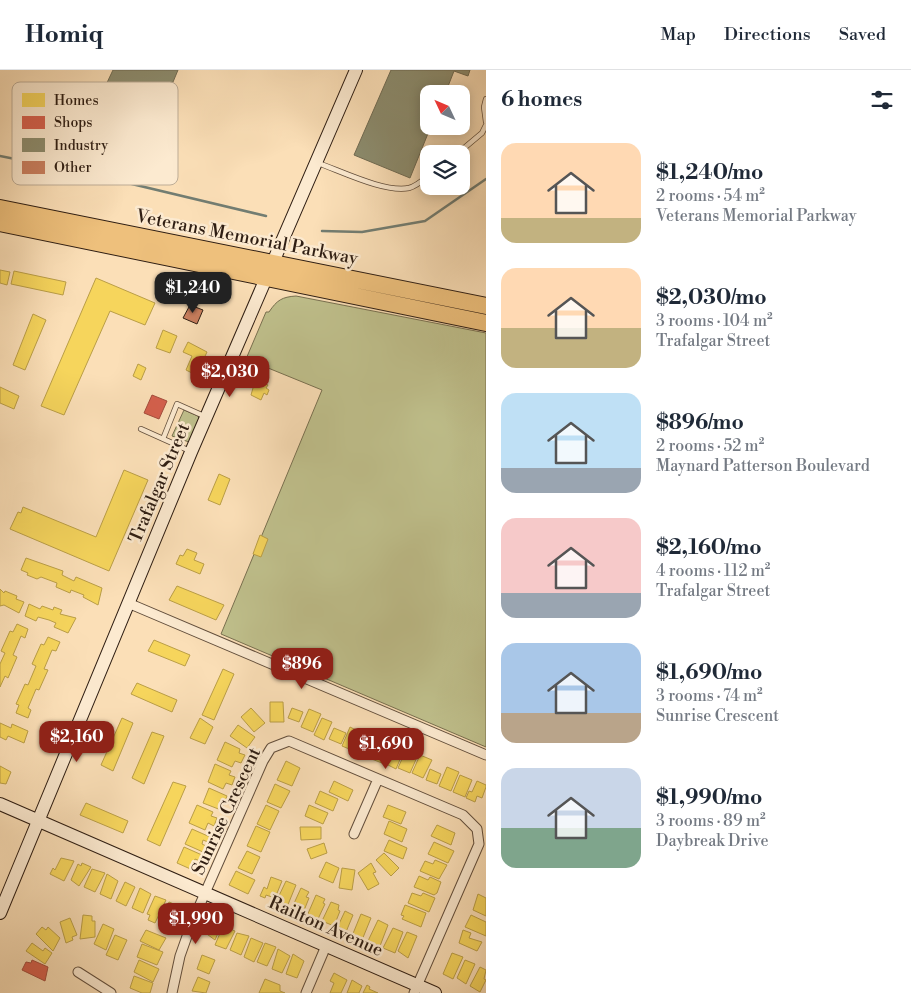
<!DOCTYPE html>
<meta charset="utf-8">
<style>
:root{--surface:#fff;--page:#f6f6f7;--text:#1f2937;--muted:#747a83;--line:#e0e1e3;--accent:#8f2418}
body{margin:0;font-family:"Libre Bodoni",serif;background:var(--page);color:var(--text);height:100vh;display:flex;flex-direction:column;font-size:19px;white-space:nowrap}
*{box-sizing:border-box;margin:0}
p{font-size:16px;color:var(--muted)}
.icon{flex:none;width:28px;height:28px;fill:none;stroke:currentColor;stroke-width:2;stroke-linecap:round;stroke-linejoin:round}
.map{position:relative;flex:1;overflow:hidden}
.sheet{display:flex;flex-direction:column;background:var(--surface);width:425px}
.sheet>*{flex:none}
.needle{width:32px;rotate:314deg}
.controls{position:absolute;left:420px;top:15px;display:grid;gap:10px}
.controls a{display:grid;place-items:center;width:50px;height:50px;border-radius:10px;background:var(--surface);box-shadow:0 2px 12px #0003;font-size:25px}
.price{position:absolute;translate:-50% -42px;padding:0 11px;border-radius:10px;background:var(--accent);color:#fff;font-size:16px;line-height:32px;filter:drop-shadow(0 1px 2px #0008)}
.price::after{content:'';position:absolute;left:50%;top:30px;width:15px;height:11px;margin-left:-8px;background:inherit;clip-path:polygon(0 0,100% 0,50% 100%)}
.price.selected{background:#222;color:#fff}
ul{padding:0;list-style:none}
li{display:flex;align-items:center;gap:15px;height:125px;padding:0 15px}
li span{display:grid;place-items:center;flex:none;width:140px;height:100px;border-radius:15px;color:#555}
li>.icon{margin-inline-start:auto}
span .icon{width:60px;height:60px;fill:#fffc;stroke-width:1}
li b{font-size:21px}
h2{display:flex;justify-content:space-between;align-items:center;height:60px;padding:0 15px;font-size:21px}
header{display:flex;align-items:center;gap:30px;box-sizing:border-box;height:70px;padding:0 25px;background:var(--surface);border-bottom:1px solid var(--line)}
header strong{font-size:24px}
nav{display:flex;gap:28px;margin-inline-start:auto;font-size:18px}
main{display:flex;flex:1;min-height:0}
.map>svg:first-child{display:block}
.green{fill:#c0c18d;stroke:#787050}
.homes{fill:#f6d55c;stroke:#ba9e46}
.shops{fill:#d6604d;stroke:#a44c3c}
.industry{fill:#8c8c6e;stroke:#706b53}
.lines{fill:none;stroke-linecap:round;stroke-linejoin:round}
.stream{stroke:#727d72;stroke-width:2.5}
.building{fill:#ca7f5f;stroke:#2f1e13}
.lane-casing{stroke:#624e3c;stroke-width:6}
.street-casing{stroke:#624e3c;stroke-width:11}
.secondary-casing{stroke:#2f1e13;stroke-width:14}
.highway-casing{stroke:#2f1e13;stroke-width:18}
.lane{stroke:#fcead0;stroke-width:4.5}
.street{stroke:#fcead0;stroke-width:9}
.secondary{stroke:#fcead0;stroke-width:12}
.highway{stroke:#eec07c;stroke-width:16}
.labels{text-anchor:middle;stroke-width:5;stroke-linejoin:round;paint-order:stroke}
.street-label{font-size:18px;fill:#2f1e13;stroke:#fcead0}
.key{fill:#fcead0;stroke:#bead97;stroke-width:1}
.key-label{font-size:14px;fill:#2f1e13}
</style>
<header>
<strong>Homiq</strong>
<nav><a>Map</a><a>Directions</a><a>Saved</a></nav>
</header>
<main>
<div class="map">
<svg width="486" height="923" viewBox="0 0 486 923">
<rect width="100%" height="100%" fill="#fbdfb7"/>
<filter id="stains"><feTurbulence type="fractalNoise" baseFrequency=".004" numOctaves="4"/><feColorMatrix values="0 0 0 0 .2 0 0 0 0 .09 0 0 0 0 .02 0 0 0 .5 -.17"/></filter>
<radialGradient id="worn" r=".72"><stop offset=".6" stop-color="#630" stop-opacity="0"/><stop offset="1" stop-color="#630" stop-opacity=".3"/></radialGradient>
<path class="green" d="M296 226 486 263V677L221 564 322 320 246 289 266 242H269C277 230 282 227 296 226Z
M184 340 198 346 199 349 189 372 172 366Z"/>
<path class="homes" d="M0 200 10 202 7 215 0 213Z
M14 201 66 212 63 225 11 214Z
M96 208 155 233 145 255 110 241 64 345 41 336Z
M33 244 46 250 25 300 13 295Z
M163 260 177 266 170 283 156 278Z
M188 272 207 282 196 305 186 300 192 286 183 282Z
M138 294 146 298 141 310 133 306Z
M258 310 268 315 266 318 269 320 267 325 264 323 261 330 251 325 255 311Z
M0 317 19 326 14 339 0 333Z
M124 400 148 410 109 501 10 459 18 442 21 443 23 437 96 467Z
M219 404 230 409 220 435 208 430Z
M260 465 268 469 261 487 253 484Z
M187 479 197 483 194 490 204 494 200 504 176 494 180 485 183 486Z
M26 488 63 501 62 505 74 511 76 507 102 518 98 535 83 527 84 525 71 520 70 523 56 517 57 513 41 507 37 509 27 505 28 503 21 500Z
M177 516 224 535 216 550 169 530Z
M0 519 4 523 5 521 17 526 16 529 24 532 19 543 4 535 0 536Z
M29 534 40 539 42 536 53 540 54 537 62 540 60 544 76 548 68 563 54 557 56 553 49 550 38 547 36 551 25 546Z
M17 554 28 559 25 568 21 566 13 585 17 587 8 608 5 606 0 617V594L5 583 1 581 10 561 13 562Z
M48 567 60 572 56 581 52 580 44 599 48 600 39 620 36 619 28 638 31 640 28 648 16 643 19 635 16 634 25 614 28 615 36 596 32 594 41 574 44 575Z
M154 570 190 585 185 596 148 581Z
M223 599 234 604 214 650 202 645Z
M137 613 177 630 172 642 131 624Z
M270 632H283L284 652H270Z
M251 638 265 653 254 662 241 647Z
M292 638 303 642 299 652 288 648Z
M309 639 321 644 313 662 301 657Z
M122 648 133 653 113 701 101 695Z
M200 648 213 657 205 674 190 668Z
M322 648 332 652 324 670 314 665Z
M0 653 11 658 12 654 28 661 24 673 8 666 6 670 0 667Z
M238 655 255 667 247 678 230 666Z
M350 657 362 663 354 681 342 676Z
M334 658 346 663 341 674 329 669Z
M152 662 164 666 144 714 132 708Z
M364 663 376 668 368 687 356 682Z
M378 669 390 674 382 693 369 688Z
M225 672 240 679 239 683 245 685 241 693 235 691 232 697 217 690Z
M392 675 404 680 396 699 384 693Z
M406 680 418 685 410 703 398 698Z
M420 685 432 690 423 708 412 703Z
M286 691 300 698 292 716 277 710Z
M215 694 231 701 229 705 235 707 232 715 226 713 223 719 208 712Z
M0 696 11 702 6 714 0 713Z
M447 697 459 702 451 721 439 716Z
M430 699 441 704 437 714 426 710Z
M460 705 472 710 465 727 453 722Z
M334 711 353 720 348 731 329 722Z
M477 711 486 715V717L482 728 477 726 475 732 466 728 469 721 472 722Z
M173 712 186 716 160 776 147 770Z
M275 714 290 721 281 738 267 732Z
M209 718 227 726 225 731 221 729 219 733 223 735 221 740 203 733Z
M320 721 338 729 333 741 315 733Z
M86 733 128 751 123 763 80 745Z
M197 735 213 742 211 746 217 748 214 756 208 753 205 760 189 753Z
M266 735 279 741 270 760 257 754Z
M309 735 328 743 323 754 305 746Z
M388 735 406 742 401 754 383 747Z
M389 751 407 759 402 772 384 764Z
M437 755 455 763 451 775 431 766Z
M256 756 270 762 261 782 247 776Z
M300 757H321V769L301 770Z
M192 759 210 767 208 772 203 770 202 774 206 776 203 782 185 774Z
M389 770 407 778 403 789 384 781Z
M434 772 454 781 448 793 428 784Z
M324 773 327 783 311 789 307 779Z
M184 777 202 785 200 791 195 789 194 793 198 795 195 801 177 793Z
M247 781 260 787 252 804 238 798Z
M384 783 399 798 391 806 376 790Z
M61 788 74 791 64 811 50 804 53 798 55 800Z
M435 790 447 795 439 809 420 801 425 791 433 794Z
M326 792 339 798 333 813 319 807Z
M82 793 91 797 79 816 71 810 78 794 81 796Z
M371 793 376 802 373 803 379 814 368 820 358 803Z
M342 798 355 800 352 820 339 818Z
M92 799 105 803 95 822 84 817Z
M236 801 255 810 248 824 229 815Z
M107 804 118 811 111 829 100 824Z
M419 806 428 810 430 807 441 812 437 823 434 825 414 817Z
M271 807 282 811 275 828 266 825 265 828 260 826 264 817 267 819Z
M286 811 296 815 287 837 276 832Z
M125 812 135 817 126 836 116 831Z
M140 818 151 824 143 843 132 838Z
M301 818 309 822 306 827 309 828 303 843 291 840Z
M412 823 421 826 423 823 435 828 429 842 408 833Z
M478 824 486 828V846L473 840Z
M316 825 325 829 323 833 325 834 318 849 307 846Z
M155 826 166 830 155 853 148 850 150 845 147 844Z
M169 832 181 837 176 846 179 847 176 855 161 850Z
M331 832 339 835 338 840 340 841 334 856 322 851Z
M405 835 426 843 421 857 402 849 404 846 401 845Z
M345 841 353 845 346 862 338 856Z
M361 844 371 848 362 870 352 866Z
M83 845 92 846V851H95V867L80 869Z
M471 845 486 852V866L465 857Z
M70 848 77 865 72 867 73 870 66 873 60 852Z
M378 850 388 855 380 876 368 871Z
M209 851 222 854 215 870 204 862Z
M103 854 114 859 106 880 94 874Z
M223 856 235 861 226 879 215 875Z
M42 857 46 860 48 857 60 868 53 881 36 864Z
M393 858 403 862 395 883 383 878Z
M146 860 166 868 159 880 140 871Z
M463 860 471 863 469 868 482 872 477 881 459 873Z
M407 862 417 866 408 888 398 881Z
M237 863 249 866 241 885 230 880Z
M115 865 127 870 118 890 106 885Z
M251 868 263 873 254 892 244 887Z
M32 873 43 881 45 878 52 883 45 894 26 881Z
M265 873 276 877 267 896 257 892Z
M142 874 163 882 157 895 137 887Z
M278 879 290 886 282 903 272 899Z
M452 883 463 887 453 909 443 904Z
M293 884 304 891 297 908 286 904Z
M202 885 215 890 209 904 197 899Z
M139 890 159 899 153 912 134 902Z
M465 890 475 894 466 914 457 908Z
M480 897 486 900 484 909 486 910 480 922 470 916Z
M334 903 347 910 341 923H330L334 913 330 911Z
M134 906 153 913 150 923H142L130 918Z
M198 907 210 912 206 923 192 921Z
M265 909 280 915V921L285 923H259Z
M352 910 362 916 359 923H347Z
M367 915 370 917 369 919 378 923H363Z"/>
<path class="shops" d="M152 325 167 331 159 349 144 343Z
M32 890 48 897 45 911 22 900 26 892 31 893Z"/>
<path class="industry" d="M113 0H178L153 60 96 36Z
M391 0H470L468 6 454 1 445 24H429V56H431L410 108 354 85Z"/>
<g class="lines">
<path class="stream" d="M0 86 90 104 105 112
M90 104 266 146
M322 161 362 162 425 151 486 109"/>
</g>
<path class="building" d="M190 235 203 240 197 254 183 248Z"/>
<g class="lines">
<defs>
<path id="lane" d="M486 29 484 37 486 52
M457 84 482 63 486 55
M318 93C341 101 385 123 409 118 417 116 423 110 429 105
M141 359 190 381
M163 369 177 334 204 346"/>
<path id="street" d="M128 533 486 685
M354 764 378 709
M78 902 111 923
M172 923 180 886 191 855 263 691 271 678 289 671 463 745 477 759 479 774 414 923
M306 923 326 876"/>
<path id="secondary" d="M0 734 435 923
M0 843 191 382 356 0"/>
<path id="highway" d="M0 138 486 236
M0 153 486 253"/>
</defs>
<use href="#lane" class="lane-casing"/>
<use href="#street" class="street-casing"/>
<use href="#secondary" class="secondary-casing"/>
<use href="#highway" class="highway-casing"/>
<use href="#lane" class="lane"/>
<use href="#street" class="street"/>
<use href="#secondary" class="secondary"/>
<use href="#highway" class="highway"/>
</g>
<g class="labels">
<g class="street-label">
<text transform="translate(247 167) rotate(11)" y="6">Veterans Memorial Parkway</text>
<text transform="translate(159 413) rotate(-67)" y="6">Trafalgar Street</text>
<text transform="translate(226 741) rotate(-65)" y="6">Sunrise Crescent</text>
<text transform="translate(326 856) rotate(24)" y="6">Railton Avenue</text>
</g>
</g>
<rect x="12" y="12" width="166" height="103" rx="8" class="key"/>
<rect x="22" y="23" width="23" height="14" fill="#f6d55c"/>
<rect x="22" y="46" width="23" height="13" fill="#d6604d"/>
<rect x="22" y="68" width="23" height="14" fill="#8c8c6e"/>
<rect x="22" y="91" width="23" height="13" fill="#ca7f5f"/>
<g class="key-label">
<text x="54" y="35">Homes</text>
<text x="54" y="57">Shops</text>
<text x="54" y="80">Industry</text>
<text x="54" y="102">Other</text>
</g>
<rect width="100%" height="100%" filter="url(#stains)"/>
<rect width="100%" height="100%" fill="url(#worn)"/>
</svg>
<div class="controls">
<a><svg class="needle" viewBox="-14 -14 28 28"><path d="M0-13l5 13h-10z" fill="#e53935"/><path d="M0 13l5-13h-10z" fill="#747a83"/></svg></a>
<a><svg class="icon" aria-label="layers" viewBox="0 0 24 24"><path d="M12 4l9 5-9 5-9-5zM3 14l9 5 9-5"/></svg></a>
</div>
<b class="price selected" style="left:193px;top:244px">$1,240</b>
<b class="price" style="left:230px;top:328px">$2,030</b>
<b class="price" style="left:302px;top:620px">$896</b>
<b class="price" style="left:77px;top:693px">$2,160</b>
<b class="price" style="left:386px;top:700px">$1,690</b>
<b class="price" style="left:196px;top:875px">$1,990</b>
</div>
<section class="sheet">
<h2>6 homes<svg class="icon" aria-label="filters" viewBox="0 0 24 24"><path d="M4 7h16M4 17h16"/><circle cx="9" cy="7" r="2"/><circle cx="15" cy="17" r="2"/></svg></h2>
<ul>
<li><span style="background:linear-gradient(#ffd9b3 75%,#c2b280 0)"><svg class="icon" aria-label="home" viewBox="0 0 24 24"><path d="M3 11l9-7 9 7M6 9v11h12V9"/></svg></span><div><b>$1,240/mo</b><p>2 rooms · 54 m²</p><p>Veterans Memorial Parkway</p></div></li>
<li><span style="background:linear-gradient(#ffd9b3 60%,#c2b280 0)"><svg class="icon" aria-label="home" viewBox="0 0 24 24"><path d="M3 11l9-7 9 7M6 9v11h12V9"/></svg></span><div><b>$2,030/mo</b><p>3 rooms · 104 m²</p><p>Trafalgar Street</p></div></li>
<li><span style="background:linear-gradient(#bfe0f5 75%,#9aa5b1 0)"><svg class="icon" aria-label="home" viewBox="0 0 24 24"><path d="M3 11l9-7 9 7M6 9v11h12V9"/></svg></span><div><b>$896/mo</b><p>2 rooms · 52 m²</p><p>Maynard Patterson Boulevard</p></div></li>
<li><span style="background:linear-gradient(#f6c9c9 75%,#9aa5b1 0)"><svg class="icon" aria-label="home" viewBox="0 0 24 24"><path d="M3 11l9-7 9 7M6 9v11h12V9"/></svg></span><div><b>$2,160/mo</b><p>4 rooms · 112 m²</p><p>Trafalgar Street</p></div></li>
<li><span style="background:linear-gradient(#a9c7e8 70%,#b9a48a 0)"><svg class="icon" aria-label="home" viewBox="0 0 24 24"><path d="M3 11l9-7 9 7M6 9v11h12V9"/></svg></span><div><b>$1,690/mo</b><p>3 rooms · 74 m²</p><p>Sunrise Crescent</p></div></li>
<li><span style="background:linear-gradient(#c9d6e8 60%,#7fa58c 0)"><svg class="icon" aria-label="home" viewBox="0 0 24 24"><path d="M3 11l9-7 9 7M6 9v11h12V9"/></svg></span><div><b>$1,990/mo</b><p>3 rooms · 89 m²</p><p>Daybreak Drive</p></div></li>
</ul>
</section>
</main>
